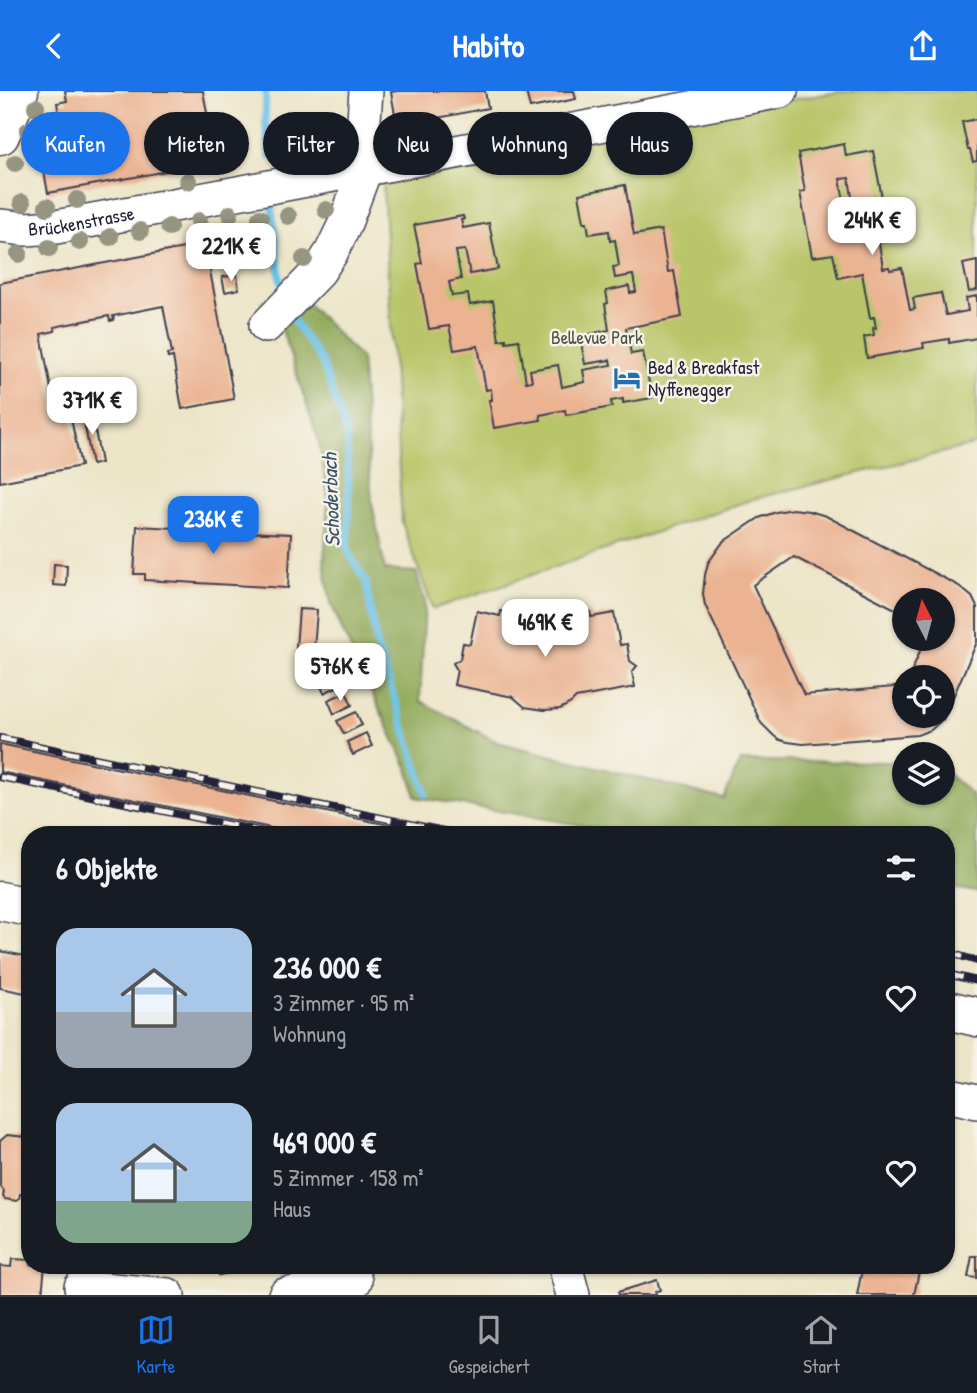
<!DOCTYPE html>
<html lang="de">
<meta charset="utf-8">
<style>
:root{--surface:#171b24;--page:#20242c;--text:#f1f3f6;--muted:#9ea1a6;--line:#363941;--accent:#1a73e8}
body{margin:0;font-family:"Patrick Hand",sans-serif;background:var(--page);color:var(--text);height:100vh;display:flex;flex-direction:column;font-size:26px;white-space:nowrap}
*{box-sizing:border-box;margin:0}
p{font-size:23px;color:var(--muted)}
.icon{flex:none;width:38px;height:38px;fill:none;stroke:currentColor;stroke-width:2;stroke-linecap:round;stroke-linejoin:round}
.map{position:relative;flex:1;overflow:hidden}
.details{position:absolute;left:21px;top:735px;width:934px;height:448px;display:flex;flex-direction:column;background:var(--surface);border-radius:28px;box-shadow:0 2px 5px #0004}
.details>*{flex:none}
.banner{position:absolute;left:21px;top:21px;width:936px;height:63px;display:flex;gap:14px}
.needle{width:46px;rotate:354deg}
.controls{position:absolute;left:892px;top:497px;display:grid;gap:14px}
.controls a{display:grid;place-items:center;width:63px;height:63px;border-radius:50%;background:var(--surface);box-shadow:0 2px 5px #0004;font-size:35px}
.price{position:absolute;translate:-50% -60px;padding:0 16px;border-radius:14px;background:#fff;color:#222;font-size:23px;line-height:46px;filter:drop-shadow(0 2px 4px #0008)}
.price::after{content:'';position:absolute;left:50%;top:42px;width:21px;height:16px;margin-left:-10px;background:inherit;clip-path:polygon(0 0,100% 0,50% 100%)}
.price.active{background:var(--accent);color:#fff}
ul{padding:0;list-style:none}
li{display:flex;align-items:center;gap:21px;height:175px;padding:0 35px}
li span{display:grid;place-items:center;flex:none;width:196px;height:140px;border-radius:21px;color:#555}
li>.icon{margin-inline-start:auto}
span .icon{width:84px;height:84px;fill:#fffc;stroke-width:1}
li b{font-size:30px}
h2{display:flex;justify-content:space-between;align-items:center;height:84px;padding:0 35px;font-size:30px}
.tag{padding:0 24px;border-radius:32px;background:var(--surface);box-shadow:0 2px 5px #0004;font-size:24px;line-height:63px}
.tag.active{background:var(--accent);color:#fff}
header{display:flex;justify-content:space-between;align-items:center;height:91px;padding:0 35px;background:var(--accent);color:#fff;font-size:32px;font-weight:700}
.dock{display:flex;justify-content:space-around;align-items:center;height:98px;border-top:2px solid var(--line);background:var(--surface);font-size:19px;color:var(--muted)}
.dock a{display:grid;justify-items:center;gap:4px}
.dock .active{color:var(--accent)}
.map>svg:first-child{display:block}
.green{fill:#b8c568;stroke:#6d7452;stroke-width:2}
.forest{fill:#92aa5c;stroke:#5a664c;stroke-width:2}
.lines{fill:none;stroke-linecap:round;stroke-linejoin:round}
.stream{stroke:#6bc2e8;stroke-width:7}
.building{fill:#ebb392;fill-rule:evenodd}
.minor-casing{stroke:#403f50;stroke-width:36}
.major-casing{stroke:#403f50;stroke-width:41}
.minor{stroke:#fff;stroke-width:33}
.major{stroke:#fff;stroke-width:38}
.rail-casing{stroke:#22223b;stroke-width:8}
.rail{stroke:#f7f3e8;stroke-width:5;stroke-dasharray:16;stroke-linecap:butt}
.tree{fill:#969582}
.labels{text-anchor:middle;stroke-width:5;stroke-linejoin:round;paint-order:stroke}
.street-label{font-size:19px;fill:#22223b;stroke:#f7f3e8}
.park-label{font-size:19px;fill:#4f5348;stroke:#f7f3e8}
.poi-label{font-size:19px;fill:#22223b;stroke:#f7f3e8;text-anchor:start}
.water-label{font-size:21px;font-style:italic;fill:#38526f;stroke:#f7f3e8}
</style>
<header><svg class="icon" aria-label="back" viewBox="0 0 24 24"><path d="M15 5l-7 7 7 7"/></svg>Habito<svg class="icon" aria-label="share" viewBox="0 0 24 24"><path d="M12 15V3M7 8l5-5 5 5M5 13v7h14v-7"/></svg></header>
<div class="map">
<svg width="977" height="1204" viewBox="0 0 977 1204">
<rect width="100%" height="100%" fill="#f7f3e8"/>
<filter id="ink" filterUnits="userSpaceOnUse"><feTurbulence type="fractalNoise" baseFrequency=".0143" numOctaves="2"/><feDisplacementMap in="SourceGraphic" scale="14" xChannelSelector="R" yChannelSelector="G"/><feConvolveMatrix kernelMatrix="1 2 1 2 8 2 1 2 1" color-interpolation-filters="sRGB"/></filter>
<filter id="wash" filterUnits="userSpaceOnUse"><feTurbulence type="fractalNoise" baseFrequency=".00686" numOctaves="4" result="noise"/><feDisplacementMap in="SourceGraphic" scale="28" xChannelSelector="R" yChannelSelector="G"/><feGaussianBlur stdDeviation="1.57" result="paint"/><feColorMatrix in="noise" values="0 0 0 0 0 0 0 0 0 0 0 0 0 0 0 0 0 1.4 0 .05"/><feComposite in="paint" operator="in"/></filter>
<g filter="url(#wash)">
<rect width="100%" height="100%" fill="#ece5c8"/>
<path class="green" d="M844 0H977V353L753 408 433 518 402 432 382 76Z"/>
<path class="forest" d="M305 210 361 267 372 411 385 479 416 481 425 511 420 610 497 651 724 708 740 670 905 671V702H943V678L971 703 977 723V801L947 796V744H639L416 706 408 678 342 539 331 512 324 472 328 405 319 351 281 236Z"/>
<g class="lines">
<path class="stream" d="M266 0 265 30 270 65
M272 116 280 187 285 202
M292 223 295 232 322 271 347 344 349 417 347 459 366 491 376 551 426 703"/>
</g>
<g id="blocks">
<path class="building" d="M65 0H203L216 71 48 102 40 59 52 58 48 36 61 34 57 12 67 10Z
M397 0H485L488 17 397 35 391 1Z
M526 0H574L576 8 530 17Z
M977 28V70L973 71 970 59H968L962 31Z
M844 53 846 65 873 60 882 107 853 112 849 87 840 88 845 116 833 119 836 134 852 131 854 144 877 140 883 177 889 176 890 179 902 177 910 219 915 218 913 207 941 202 946 224 968 220 966 207 977 205V247L949 252V248L923 252 924 257 867 267 864 246 874 244 873 237H876L874 226 870 227 862 182 838 187 833 163 812 166 800 101 805 100 798 62Z
M625 94 634 144 661 139 668 181 674 180 682 226 626 237 631 263 643 261 652 307 623 312V308L611 310 612 316 566 324 565 319 540 324 541 329 494 337 489 309H492L491 298 486 299 478 255 454 259 449 235 429 238 417 173 422 172 414 134 463 125 464 128 461 129 463 137 489 132 498 178 470 183 465 159 456 160 461 188 449 191 452 205 468 203 470 214 493 210 499 249 506 248V251L519 249 526 291 532 290 530 279 558 274 562 296 585 291 583 279 611 274 610 269 585 273 580 245 609 239 605 213 608 212 606 200 629 195 630 202 636 201 633 184 615 187 613 176 619 175 615 149 610 150 609 140 589 143 587 131H584L579 103Z
M205 153 234 308 182 318 173 266 168 267 167 263 172 262 163 215 113 225 114 229 110 230 109 225 54 236 55 240 41 243 56 326 70 323 81 375 0 391V192Z
M977 170V199L969 201 963 173Z
M237 184 239 198 225 201 222 186Z
M91 317 101 372 92 374 82 319Z
M793 418 809 420 826 425 959 495 972 506 977 516V551L943 629V628L931 639 917 644 803 653 788 651 780 649 774 645 761 632 705 514 703 503 705 484 708 472 723 451 759 427 776 421ZM794 466 905 523V509H943V548H925L909 586H943V625H905V595L804 604 753 494Z
M199 433H205L209 439 229 440 233 435H240L243 441 291 443 288 497 145 489V483H134L137 435 195 438Z
M54 473 67 474 66 495 53 494Z
M299 518 317 519 314 559 296 557Z
M477 520 500 525 501 520 513 523 512 527 523 530H568L579 529 578 523 590 521 591 526 614 522 620 554 627 553 630 570 637 575 632 581 635 596 576 607 571 612 560 618 544 619 525 616 513 606 454 594 457 579 453 572 460 568 463 552 470 553Z
M329 564 333 572 314 582 310 574Z
M336 580 343 593 324 602 318 589Z
M346 601 352 614 334 623 328 609Z
M356 621 362 634 344 643 337 630Z
M366 642 372 655 353 664 347 651Z
M0 653 432 743 431 744H305L0 681Z
M0 860 30 866V903L0 897Z
M7 1044 26 1046 25 1051 30 1052V1104L20 1103 19 1107 17 1110 5 1108 3 1106 4 1100 0 1095V1050Z
M972 1165H977V1187L968 1186Z
M12 1168 30 1169V1174H45L42 1204H0V1175L11 1176Z
M217 1174H266V1176L219 1184Z
M282 1174H321L317 1180 313 1177 283 1183Z
M863 1174H909L920 1176 914 1204H857Z
M657 1189 660 1199 655 1201 656 1204H619L618 1201Z"/>
</g>
</g>
<g filter="url(#ink)">
<use href="#blocks" fill-opacity="0" stroke="#403f50" stroke-width="2"/>
<g class="lines">
<defs>
<g id="minor">
<path id="s1" d="M0 135 26 138 56 136 781 0"/>
<path d="M266 235 319 180 331 162 344 135 365 79 362 57 366 0"/>
<path d="M947 1004 977 1011"/>
<path d="M565 1174 573 1204"/>
<path d="M81 1196 168 1204"/>
<path d="M285 1204 355 1190"/>
</g>
<path id="major" d="M0 44 19 0
M0 810 30 816
M947 919 977 926"/>
</defs>
<use href="#minor" class="minor-casing"/>
<use href="#major" class="major-casing"/>
<use href="#minor" class="minor"/>
<use href="#major" class="major"/>
<defs>
<path id="rail" d="M0 647 463 744
M0 686 278 744
M947 861 977 870
M947 883 977 890"/>
</defs>
<use href="#rail" class="rail-casing"/>
<use href="#rail" class="rail"/>
</g>
<g class="tree">
<circle cx="36" cy="16" r="9"/>
<circle cx="28" cy="40" r="9"/>
<circle cx="332" cy="48" r="9"/>
<circle cx="310" cy="53" r="9"/>
<circle cx="290" cy="56" r="9"/>
<circle cx="15" cy="72" r="9"/>
<circle cx="188" cy="90" r="9"/>
<circle cx="77" cy="109" r="9"/>
<circle cx="22" cy="112" r="9"/>
<circle cx="47" cy="116" r="9"/>
<circle cx="326" cy="119" r="9"/>
<circle cx="230" cy="123" r="9"/>
<circle cx="288" cy="125" r="9"/>
<circle cx="260" cy="127" r="9"/>
<circle cx="199" cy="130" r="9"/>
<circle cx="169" cy="136" r="9"/>
<circle cx="140" cy="140" r="9"/>
<circle cx="110" cy="146" r="9"/>
<circle cx="80" cy="151" r="9"/>
<circle cx="49" cy="157" r="9"/>
<circle cx="19" cy="163" r="9"/>
<circle cx="304" cy="168" r="9"/>
</g>
</g>
<defs>
<symbol id="hotel-bare" viewBox="-9 -9 18 18"><path d="M-6-4.5h1.5V1H6V5H4.5V3h-9V5H-6ZM-4 0a1.8 1.8 0 1 1 3.6 0ZM.5 0V-2.5h3Q6-2.5 6 0Z" fill="#1f6fb2" stroke="#f7f3e8" stroke-width="2.5" paint-order="stroke"/></symbol>
</defs>
<g fill-rule="evenodd">
<use href="#hotel-bare" x="608" y="268" width="38" height="38"/>
</g>
<g class="labels">
<g class="street-label">
<text dy="7" stroke="none"><textPath href="#s1" startOffset="82">Brückenstrasse</textPath></text>
</g>
<g class="park-label">
<text x="597" y="253">Bellevue Park</text>
</g>
<g class="poi-label">
<text x="648" y="283">Bed &amp; Breakfast<tspan x="648" dy="22">Nyffenegger</tspan></text>
</g>
<g class="water-label">
<text transform="translate(331 409) rotate(-92)" y="7">Schoderbach</text>
</g>
</g>
</svg>
<div class="controls">
<a><svg class="needle" viewBox="-14 -14 28 28"><path d="M0-13l5 13h-10z" fill="#e53935"/><path d="M0 13l5-13h-10z" fill="#9ea1a6"/></svg></a>
<a><svg class="icon" aria-label="locate" viewBox="0 0 24 24"><circle cx="12" cy="12" r="6"/><path d="M12 2v4M12 18v4M2 12h4M18 12h4"/></svg></a>
<a><svg class="icon" aria-label="layers" viewBox="0 0 24 24"><path d="M12 4l9 5-9 5-9-5zM3 14l9 5 9-5"/></svg></a>
</div>
<b class="price" style="left:872px;top:166px">244K €</b>
<b class="price" style="left:231px;top:192px">221K €</b>
<b class="price" style="left:92px;top:346px">371K €</b>
<b class="price active" style="left:213px;top:465px">236K €</b>
<b class="price" style="left:545px;top:568px">469K €</b>
<b class="price" style="left:340px;top:612px">576K €</b>
<div class="banner">
<a class="tag active">Kaufen</a>
<a class="tag">Mieten</a>
<a class="tag">Filter</a>
<a class="tag">Neu</a>
<a class="tag">Wohnung</a>
<a class="tag">Haus</a>
</div>
<section class="details">
<h2>6 Objekte<svg class="icon" aria-label="filters" viewBox="0 0 24 24"><path d="M4 7h16M4 17h16"/><circle cx="9" cy="7" r="2"/><circle cx="15" cy="17" r="2"/></svg></h2>
<ul>
<li><span style="background:linear-gradient(#a9c7e8 60%,#9aa5b1 0)"><svg class="icon" aria-label="home" viewBox="0 0 24 24"><path d="M3 11l9-7 9 7M6 9v11h12V9"/></svg></span><div><b>236 000 €</b><p>3 Zimmer · 95 m²</p><p>Wohnung</p></div><svg class="icon" aria-label="heart" viewBox="0 0 24 24"><path d="M12 20l-8-8c-3-5 5-10 8-4 3-6 11-1 8 4z"/></svg></li>
<li><span style="background:linear-gradient(#a9c7e8 70%,#7fa58c 0)"><svg class="icon" aria-label="home" viewBox="0 0 24 24"><path d="M3 11l9-7 9 7M6 9v11h12V9"/></svg></span><div><b>469 000 €</b><p>5 Zimmer · 158 m²</p><p>Haus</p></div><svg class="icon" aria-label="heart" viewBox="0 0 24 24"><path d="M12 20l-8-8c-3-5 5-10 8-4 3-6 11-1 8 4z"/></svg></li>
</ul>
</section>
</div>
<nav class="dock">
<a class="active"><svg class="icon" aria-label="map" viewBox="0 0 24 24"><path d="M3 6l6-2 6 2 6-2v14l-6 2-6-2-6 2zM9 4v14M15 6v14"/></svg>Karte</a>
<a><svg class="icon" aria-label="saved" viewBox="0 0 24 24"><path d="M7 4h10v16l-5-4-5 4z"/></svg>Gespeichert</a>
<a><svg class="icon" aria-label="home" viewBox="0 0 24 24"><path d="M3 11l9-7 9 7M6 9v11h12V9"/></svg>Start</a>
</nav>
